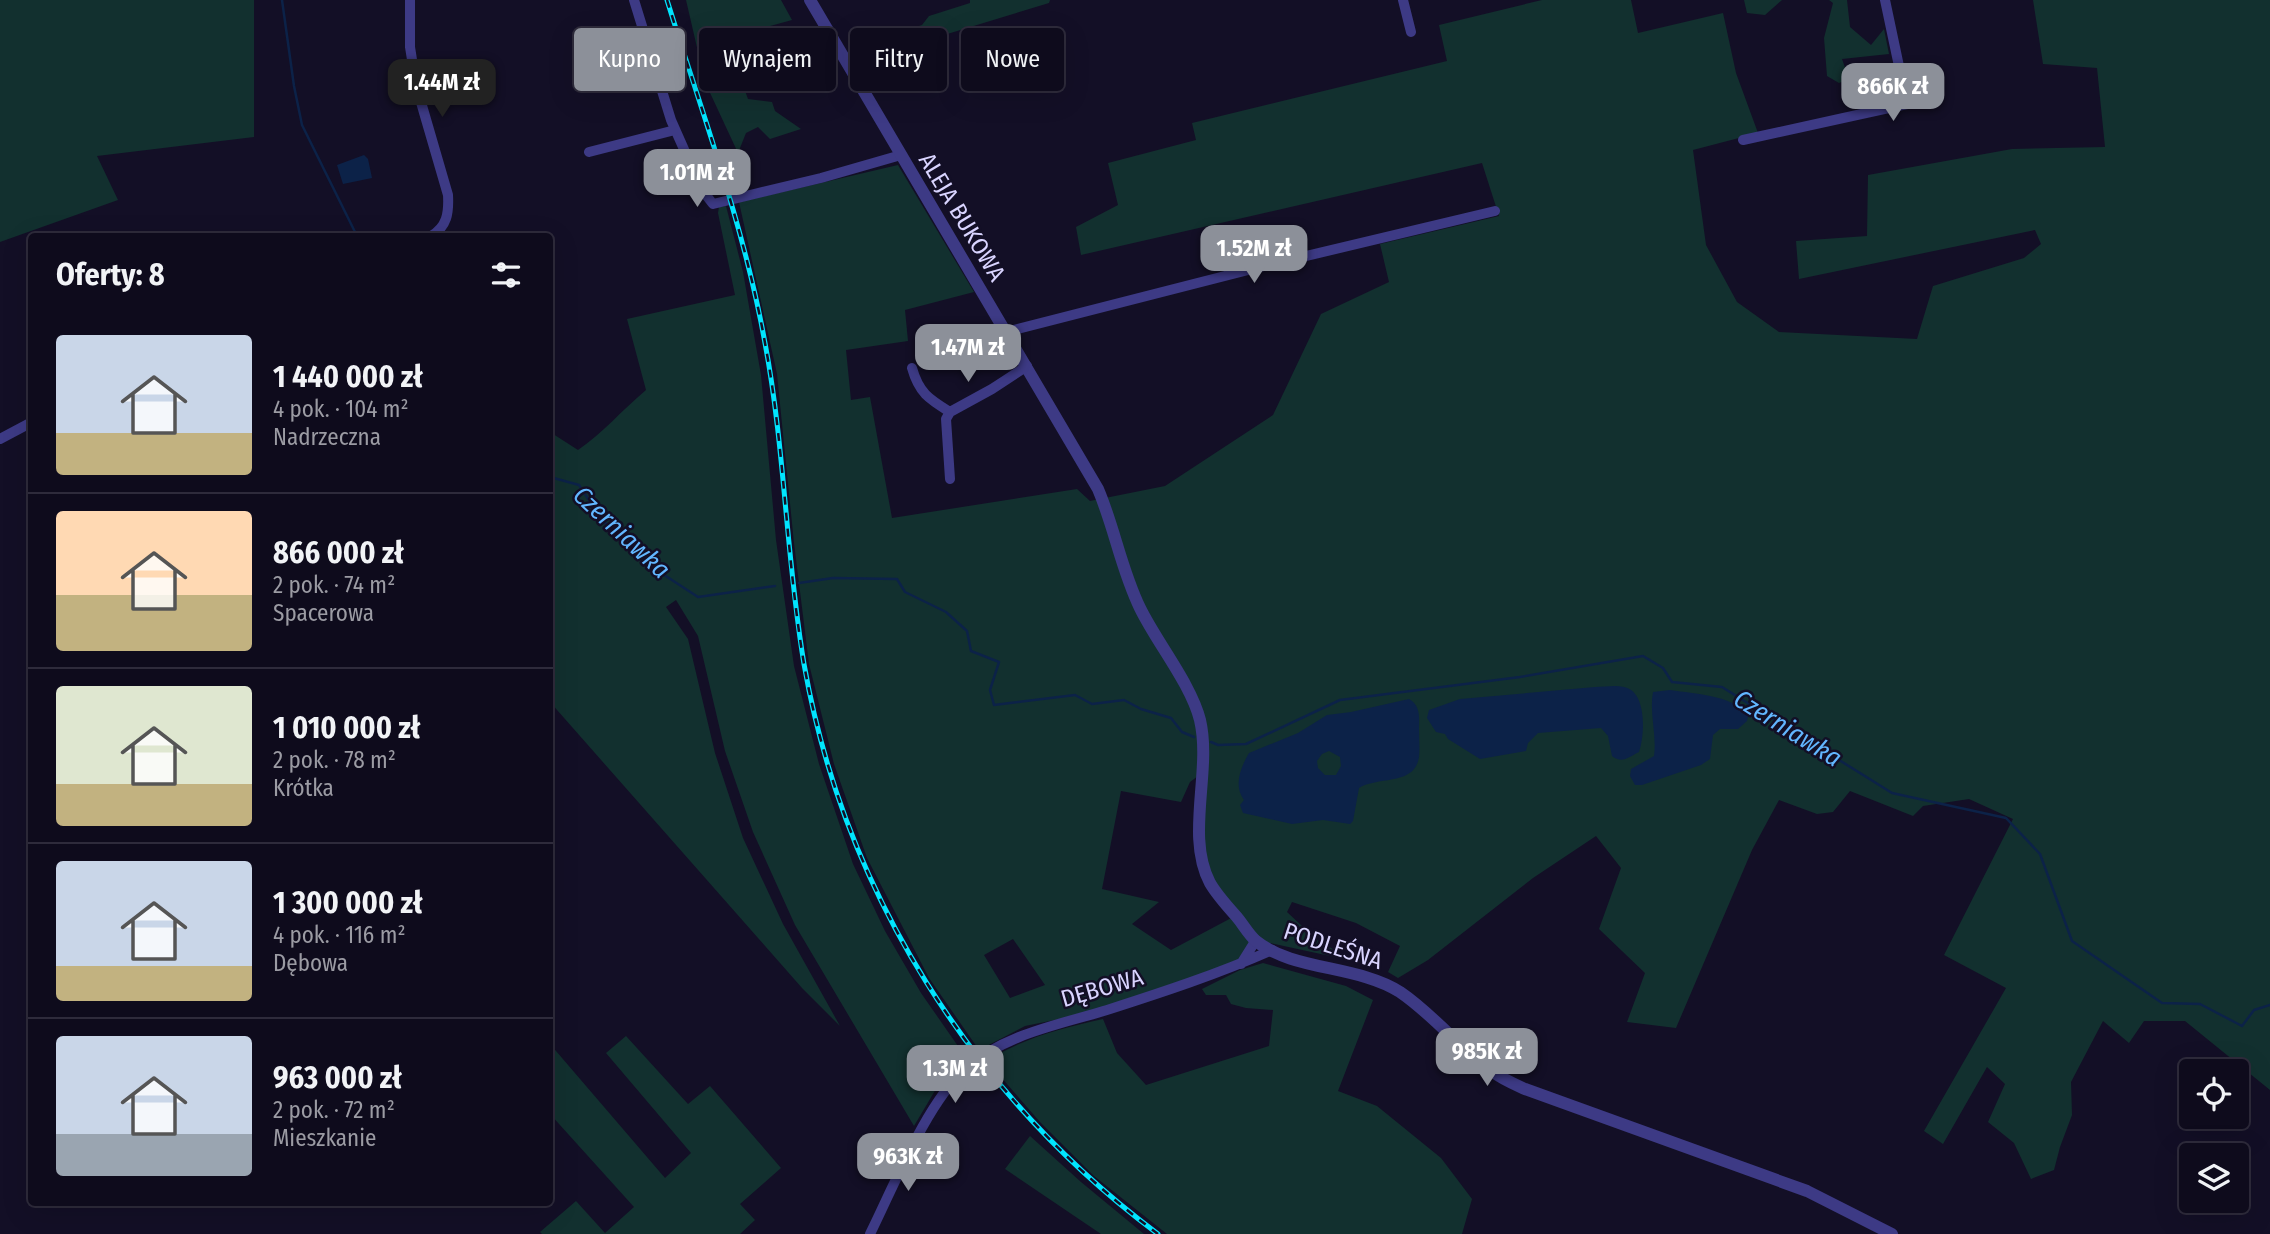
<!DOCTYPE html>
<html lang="pl">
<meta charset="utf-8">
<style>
:root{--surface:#0e0b1c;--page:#1c1929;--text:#f1f3f6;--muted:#9b9ba3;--line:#2e2b3b;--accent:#8c9099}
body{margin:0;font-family:"Fira Sans Condensed",sans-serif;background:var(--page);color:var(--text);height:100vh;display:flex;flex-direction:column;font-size:26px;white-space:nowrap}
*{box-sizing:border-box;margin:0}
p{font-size:23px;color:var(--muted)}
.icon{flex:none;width:38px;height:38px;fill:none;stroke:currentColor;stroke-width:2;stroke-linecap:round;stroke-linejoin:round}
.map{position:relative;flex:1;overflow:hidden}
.details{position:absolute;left:28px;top:233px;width:525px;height:973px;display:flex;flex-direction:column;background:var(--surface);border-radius:7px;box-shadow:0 7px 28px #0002,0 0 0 2px var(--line)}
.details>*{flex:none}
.hud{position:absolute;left:574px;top:28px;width:665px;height:63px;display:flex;gap:14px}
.fabs{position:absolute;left:2179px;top:1059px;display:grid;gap:14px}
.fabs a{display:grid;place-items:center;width:70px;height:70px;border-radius:7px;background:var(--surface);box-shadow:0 7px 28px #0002,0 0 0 2px var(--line);font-size:35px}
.price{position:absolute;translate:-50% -60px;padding:0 16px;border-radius:14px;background:var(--accent);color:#fff;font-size:23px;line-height:46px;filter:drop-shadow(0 2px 4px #0008)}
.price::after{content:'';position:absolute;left:50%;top:42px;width:21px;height:16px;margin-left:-10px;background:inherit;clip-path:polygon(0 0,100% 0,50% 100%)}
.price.selected{background:#222;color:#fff}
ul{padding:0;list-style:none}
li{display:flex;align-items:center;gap:21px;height:175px;padding:0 28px}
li+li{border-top:2px solid var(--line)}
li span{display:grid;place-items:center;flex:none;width:196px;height:140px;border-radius:7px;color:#555}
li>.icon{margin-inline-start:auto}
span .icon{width:84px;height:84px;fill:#fffc;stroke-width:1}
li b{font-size:30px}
h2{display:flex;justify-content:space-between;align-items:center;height:84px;padding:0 28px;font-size:30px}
.chip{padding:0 24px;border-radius:7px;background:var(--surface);box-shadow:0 7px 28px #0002,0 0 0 2px var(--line);font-size:24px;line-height:63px}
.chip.selected{background:var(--accent);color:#fff}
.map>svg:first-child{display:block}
.green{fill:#12302f;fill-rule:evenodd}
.water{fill:#0c2248;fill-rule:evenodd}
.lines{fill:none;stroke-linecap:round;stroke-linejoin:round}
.stream{stroke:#0c2248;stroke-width:2.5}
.minor{stroke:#3d3a85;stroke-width:10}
.tertiary{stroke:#3d3a85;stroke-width:12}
.rail-casing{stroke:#00e5ff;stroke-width:5}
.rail{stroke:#130f26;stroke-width:2.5;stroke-dasharray:8;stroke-linecap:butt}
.labels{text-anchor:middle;stroke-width:5;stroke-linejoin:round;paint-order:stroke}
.street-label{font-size:24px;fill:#d9d4ff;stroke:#130f26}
.water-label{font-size:26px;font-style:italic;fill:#62b6ff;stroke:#130f26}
</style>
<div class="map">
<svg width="2270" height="1234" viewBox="0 0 2270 1234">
<rect width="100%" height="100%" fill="#130f26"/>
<path class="green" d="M0 0H254V137L97 156 118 200 0 242Z
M686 0H781L792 20 726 38 748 99 772 102 775 111 801 129 770 139 758 127 746 133 738 153 705 82Z
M970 0H1050L1049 3 944 35 921 33 883 45 885 37 922 25 929 16 970 3Z
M1542 0H1631L1638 33 1723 13 1736 73 1758 133 1693 150 1706 245 1737 302 1779 332 1917 339 1933 286 2024 258 2041 244 2035 230 1799 279 1796 241 1867 236 1868 175 2012 149 2105 147 2097 68 2043 64 2033 0H2270V1090L2185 1021H2144L2129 1043 2103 1021 2071 1082 2072 1115 2060 1147 2054 1170 2031 1179 2014 1143 1988 1122 2005 1084 1987 1067 1943 1144 1924 1131 2006 988 1944 955 2013 819 1969 799 1923 806 1913 816 1850 791 1833 812 1817 814 1779 800 1752 850 1676 1028 1627 1022 1645 973 1599 929 1621 868 1596 836 1533 878 1428 960 1398 978 1388 972 1400 946 1356 923 1292 902 1287 912 1316 939 1353 961 1256 940 1241 964 1109 1009 1025 1026 979 1050 929 978 867 858 834 764 809 664 794 543 777 374 739 202 898 165 974 292 905 310 908 341 846 350 851 400 870 397 892 518 1077 489 1090 501 1165 486 1273 415 1321 314 1389 282 1380 244 1499 216 1482 163 1081 255 1076 227 1118 205 1108 163 1196 140 1192 123 1447 61 1439 25ZM1202 773 1206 873 1235 916 1171 950 1132 924 1159 902 1102 889 1121 791 1181 802 1190 782ZM1013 939 1045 985 1010 998 984 955Z
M1744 0H1782L1765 15 1747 13Z
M1829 0H1847L1850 27 1871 45 1884 29 1889 54 1842 59 1849 79 1839 83 1827 76 1824 38 1833 3Z
M726 206 743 272 761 375 776 540 794 666 819 764 853 864 885 931 921 993 967 1059 936 1089 914 1126 795 925 753 832 725 751 698 636 676 600 666 607 688 639 715 753 743 838 783 924 840 1026 802 988 550 702V432L578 450C602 434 623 409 646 390L627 319 735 295 718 213 719 207Z
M1263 963 1346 986 1373 1000 1338 1091 1377 1106 1441 1158 1472 1199 1462 1234H1167L1094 1176 1040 1122 987 1061C1023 1038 1062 1028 1103 1019L1117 1053 1146 1085 1269 1046 1273 1010 1246 1008 1231 1004 1226 995H1206L1202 989 1240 970Z
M626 1036 688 1104 710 1086 781 1168 740 1204 755 1220 740 1234H542L540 1232 576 1201 605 1233 634 1207 550 1114V1044L665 1178 691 1153 606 1053Z
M1030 1136 1081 1182 1144 1234H1101L1005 1169Z"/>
<path class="water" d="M364 155 368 159 372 178 343 184 337 165Z
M1595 687C1604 687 1615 685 1624 687 1647 691 1645 735 1639 752 1629 757 1622 764 1612 756L1608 736 1601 728 1538 733 1528 743 1526 751 1480 759 1448 739 1445 734 1436 732 1427 718 1429 710 1460 699Z
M1670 690C1697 694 1727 695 1749 713L1747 721 1738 729H1720L1713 735 1710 759 1701 765 1642 785H1635L1630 776 1631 769 1654 756C1657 734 1649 713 1653 692Z
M1409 699C1421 706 1419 717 1419 729 1419 738 1420 748 1419 757 1415 786 1378 776 1359 788L1353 821 1350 824 1323 820 1292 824 1243 813 1240 805 1244 800C1233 785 1241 767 1249 753L1298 733 1327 715 1351 712ZM1329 751 1340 757 1341 766 1336 775H1325L1318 768 1317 761 1322 754Z"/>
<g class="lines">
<path class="stream" d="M282 0 294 86 302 125 357 236
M550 477 579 485 602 520 655 569 698 597 775 586
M799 583 833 578 897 579 905 592 946 612 967 631 971 651 999 662 990 690 994 705 1075 695 1092 704 1124 700 1141 709 1171 718 1182 732 1194 737
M1211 742 1218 745 1246 744 1340 700 1520 677 1643 656 1663 668 1672 682 1722 687 1892 793 2006 818 2040 854 2072 941 2162 1003 2200 1004 2242 1026 2254 1010 2270 1005"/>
<path class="minor" d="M410 0V47L416 85 448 195C449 213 447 227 431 236
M634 0 671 120 702 190 713 204 821 178 901 155
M1403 0 1411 32
M1743 140 1907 104 1885 0
M589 152 675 130
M1006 332 1260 267 1495 211
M912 368C919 393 929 399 950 412L992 389 1027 366
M0 439 32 422
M950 479 946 419 950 412
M1241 964 1256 940
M870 1234C894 1186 926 1104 965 1069 1005 1034 1058 1025 1107 1010 1163 992 1218 974 1272 950"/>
<path class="tertiary" d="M810 0 1098 489C1115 529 1121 569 1140 608 1157 643 1191 684 1200 720 1212 771 1185 836 1210 883 1217 895 1227 906 1236 916 1243 924 1248 934 1256 941 1293 971 1358 965 1400 992 1434 1015 1459 1048 1492 1071 1502 1079 1514 1084 1525 1089L1807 1191 1892 1234"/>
<defs>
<path id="rail" d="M667 0C702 113 744 226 765 343 785 449 786 558 804 664 844 892 973 1096 1158 1234"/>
</defs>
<use href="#rail" class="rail-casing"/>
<use href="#rail" class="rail"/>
</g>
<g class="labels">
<g class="street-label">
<text transform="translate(962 217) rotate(59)" y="8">ALEJA BUKOWA</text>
<text transform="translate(1333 946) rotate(18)" y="8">PODLEŚNA</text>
<text transform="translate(1102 988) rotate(-16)" y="8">DĘBOWA</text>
</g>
<g class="water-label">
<text transform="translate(622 532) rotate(43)" y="9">Czerniawka</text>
<text transform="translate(1788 728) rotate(32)" y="9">Czerniawka</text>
</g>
</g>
</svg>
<div class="fabs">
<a><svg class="icon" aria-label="locate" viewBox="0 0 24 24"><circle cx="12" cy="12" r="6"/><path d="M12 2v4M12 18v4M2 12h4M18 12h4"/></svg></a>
<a><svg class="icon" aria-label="layers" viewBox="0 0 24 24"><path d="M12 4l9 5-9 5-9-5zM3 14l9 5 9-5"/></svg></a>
</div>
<b class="price selected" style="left:442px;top:119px">1.44M zł</b>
<b class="price" style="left:1893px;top:123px">866K zł</b>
<b class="price" style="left:697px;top:209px">1.01M zł</b>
<b class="price" style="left:1254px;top:285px">1.52M zł</b>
<b class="price" style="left:968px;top:384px">1.47M zł</b>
<b class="price" style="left:1487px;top:1088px">985K zł</b>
<b class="price" style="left:955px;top:1105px">1.3M zł</b>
<b class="price" style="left:908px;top:1193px">963K zł</b>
<div class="hud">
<a class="chip selected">Kupno</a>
<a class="chip">Wynajem</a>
<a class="chip">Filtry</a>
<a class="chip">Nowe</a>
</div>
<section class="details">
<h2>Oferty: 8<svg class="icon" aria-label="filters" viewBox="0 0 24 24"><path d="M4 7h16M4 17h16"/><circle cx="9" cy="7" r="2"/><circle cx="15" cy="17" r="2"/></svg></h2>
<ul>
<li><span style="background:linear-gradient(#c9d6e8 70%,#c2b280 0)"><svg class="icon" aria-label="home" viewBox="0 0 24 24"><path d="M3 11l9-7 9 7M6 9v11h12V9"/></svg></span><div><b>1 440 000 zł</b><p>4 pok. · 104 m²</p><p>Nadrzeczna</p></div></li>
<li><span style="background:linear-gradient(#ffd9b3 60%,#c2b280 0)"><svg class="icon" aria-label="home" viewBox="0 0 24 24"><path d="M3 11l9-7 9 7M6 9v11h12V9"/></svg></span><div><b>866 000 zł</b><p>2 pok. · 74 m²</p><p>Spacerowa</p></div></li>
<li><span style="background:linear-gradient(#dfe7d0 70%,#c2b280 0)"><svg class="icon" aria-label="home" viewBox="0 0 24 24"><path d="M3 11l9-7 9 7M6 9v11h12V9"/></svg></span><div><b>1 010 000 zł</b><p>2 pok. · 78 m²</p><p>Krótka</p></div></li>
<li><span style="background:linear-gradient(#c9d6e8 75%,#c2b280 0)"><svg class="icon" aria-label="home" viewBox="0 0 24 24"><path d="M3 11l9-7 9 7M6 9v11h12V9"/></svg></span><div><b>1 300 000 zł</b><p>4 pok. · 116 m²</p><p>Dębowa</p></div></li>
<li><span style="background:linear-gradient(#c9d6e8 70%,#9aa5b1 0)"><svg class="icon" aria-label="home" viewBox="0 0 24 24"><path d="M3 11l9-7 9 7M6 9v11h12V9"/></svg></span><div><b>963 000 zł</b><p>2 pok. · 72 m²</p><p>Mieszkanie</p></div></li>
</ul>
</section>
</div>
